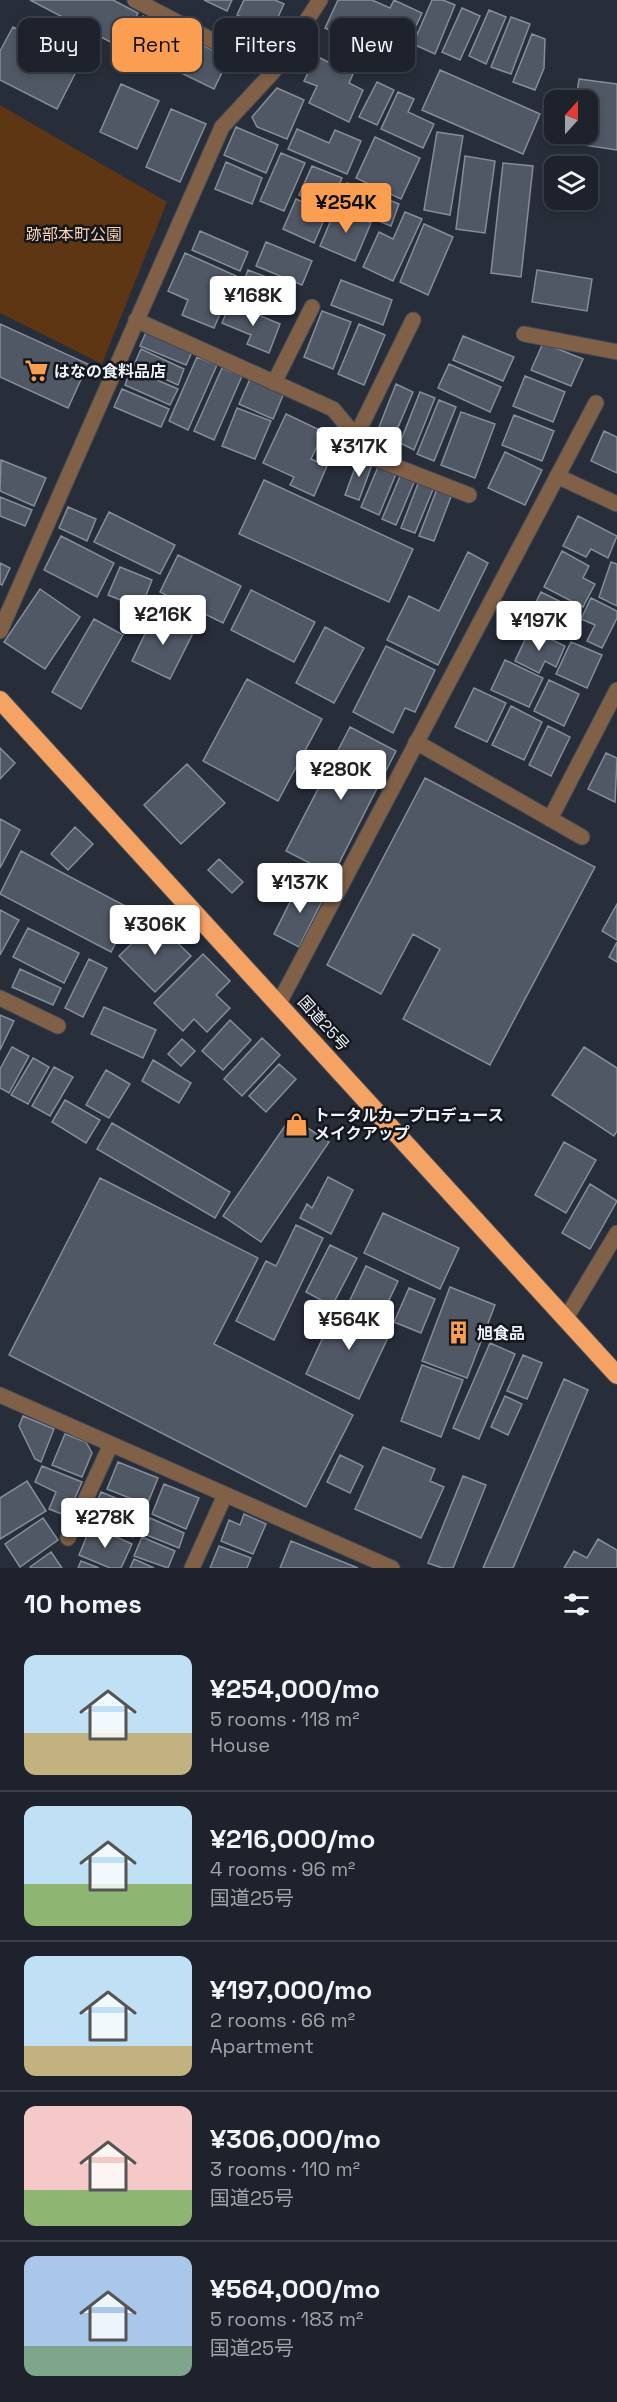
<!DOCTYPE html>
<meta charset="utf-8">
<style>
:root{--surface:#1d222c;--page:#252a34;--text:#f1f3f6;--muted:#a0a4a9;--line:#3b3f48;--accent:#fb9e51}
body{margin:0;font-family:"Space Grotesk","Noto Sans JP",sans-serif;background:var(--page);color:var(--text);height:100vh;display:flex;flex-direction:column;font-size:22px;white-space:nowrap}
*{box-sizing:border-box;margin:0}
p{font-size:20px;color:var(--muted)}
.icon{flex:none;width:33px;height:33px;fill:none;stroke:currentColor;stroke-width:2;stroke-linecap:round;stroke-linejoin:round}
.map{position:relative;height:1568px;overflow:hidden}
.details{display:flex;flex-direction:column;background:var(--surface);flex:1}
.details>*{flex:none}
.guide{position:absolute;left:18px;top:18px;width:582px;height:54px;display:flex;gap:12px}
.needle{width:39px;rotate:21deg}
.controls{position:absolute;left:544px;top:90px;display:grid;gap:12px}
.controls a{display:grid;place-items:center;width:54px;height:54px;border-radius:12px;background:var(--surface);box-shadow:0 3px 9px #0003,0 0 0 2px var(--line);font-size:30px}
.price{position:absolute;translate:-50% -51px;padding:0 14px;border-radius:6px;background:#fff;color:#222;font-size:20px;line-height:39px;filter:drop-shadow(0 2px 3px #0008)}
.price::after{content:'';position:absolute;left:50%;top:36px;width:18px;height:14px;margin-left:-9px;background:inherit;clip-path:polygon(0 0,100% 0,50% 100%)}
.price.current{background:var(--accent);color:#111}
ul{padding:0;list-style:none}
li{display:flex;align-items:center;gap:18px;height:150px;padding:0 24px}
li+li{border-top:2px solid var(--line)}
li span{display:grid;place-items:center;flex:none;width:168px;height:120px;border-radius:12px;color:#555}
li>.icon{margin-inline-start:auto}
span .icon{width:72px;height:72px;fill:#fffc;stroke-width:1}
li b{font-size:26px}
h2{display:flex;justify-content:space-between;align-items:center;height:72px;padding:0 24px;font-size:26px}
.chip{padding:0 21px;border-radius:12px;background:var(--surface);box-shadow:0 3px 9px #0003,0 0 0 2px var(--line);font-size:21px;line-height:54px}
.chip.current{background:var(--accent);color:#111}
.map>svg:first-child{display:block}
.green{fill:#5f3613}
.building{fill:#505865;stroke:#848d9a;stroke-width:1.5}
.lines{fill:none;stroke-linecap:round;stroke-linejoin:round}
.minor-casing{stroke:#434a55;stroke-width:17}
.highway-casing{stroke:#434a55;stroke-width:20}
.minor{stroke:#816048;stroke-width:15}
.highway{stroke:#f4a365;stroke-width:18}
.labels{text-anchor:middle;stroke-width:5;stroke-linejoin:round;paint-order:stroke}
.park-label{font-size:16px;fill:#f9d0b2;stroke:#13161b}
.poi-label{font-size:16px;font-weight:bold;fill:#eff4fc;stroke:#13161b;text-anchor:start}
.street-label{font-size:16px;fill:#eff4fc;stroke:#13161b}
</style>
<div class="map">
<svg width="617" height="1568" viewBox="0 0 617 1568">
<rect width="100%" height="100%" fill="#272e3a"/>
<path class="green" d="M0 105 167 202 102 364 0 313Z"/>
<path class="building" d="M30 0H113L138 13 120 47Z
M204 0H232L227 11Z
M244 0H275L284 4 271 32 237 15Z
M338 0H372L390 8 394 0 422 13 396 69 369 56 377 38 358 29 352 40 325 28Z
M432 0H443L455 5 435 54 413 44Z
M462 8 480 16 460 60 442 52Z
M489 10 506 17 486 64 469 56Z
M143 16 229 58 214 89 128 47Z
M511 17 530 24 511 74 491 67Z
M13 27 81 62 57 109 0 80V51Z
M532 34 545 39 544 68 535 90 513 82Z
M316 56 353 74 349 83 363 90 349 122 309 103 317 86 304 81Z
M440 70 540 114 523 154 422 110Z
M579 79 617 84V150L570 143 572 134H588V100H576Z
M377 82 394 90 377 125 359 117Z
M121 84 159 101 137 149 100 132Z
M277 88 304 100 287 139 257 127 252 117Z
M398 92 414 99 408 112 434 124 423 148 381 129Z
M171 109 206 124 180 182 146 167Z
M236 127 278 145 266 173 224 155Z
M297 129 329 143 335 130 361 141 347 174 288 149Z
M437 132 463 136 450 215 424 210Z
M375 137 420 158 401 199 356 178Z
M281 153 305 163 284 211 260 201Z
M465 156 495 161 485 233 456 229Z
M226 162 262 178 252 204 215 189Z
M503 163 533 166 521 277 491 273Z
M312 166 342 178 329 208 299 195Z
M347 183 399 204 391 226 338 205Z
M296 199 327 213 314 243 283 229Z
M336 208 371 223 355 261 320 246Z
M405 212 422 219 393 281 363 267 379 232 393 239Z
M424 224 453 237 428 295 400 282Z
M200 231 248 252 240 271 192 250Z
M266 242 312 261 302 285 256 266Z
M185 253 236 276 214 328 182 315 188 300 168 291Z
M248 270 295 288 289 305 276 300 271 313 237 300Z
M537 270 592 279 587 311 532 302Z
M341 280 392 300 383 325 331 305Z
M230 303 280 324 269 353 247 344 251 335 222 323Z
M322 311 351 322 333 369 304 357Z
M0 324 88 364 68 408 0 377Z
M359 324 385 335 364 385 338 374Z
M147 330 193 350 186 365 140 346Z
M463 336 514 357 503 381 453 360Z
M543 343 583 359 571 386 531 370Z
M141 349 184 369 178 385 134 365Z
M197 357 217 365 188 430 169 421Z
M449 364 501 387 490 412 438 388Z
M222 368 242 376 214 440 194 431Z
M131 369 178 389 170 405 125 385Z
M525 376 565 392 553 422 513 406Z
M250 379 284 393 273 419 239 404Z
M396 384 413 392 393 439 377 432Z
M122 389 169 409 161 427 114 407Z
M420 392 435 398 414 450 400 443Z
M439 400 456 407 434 461 417 454Z
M237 408 271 421 255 459 222 446Z
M461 412 495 424 475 478 441 465Z
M286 414 324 432 311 459 327 466 314 496 290 485 294 477 263 463Z
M514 415 554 431 542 461 502 445Z
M604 431 617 437V473L591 461Z
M505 452 542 470 525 505 488 488Z
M359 457 373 462 359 500 345 495Z
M1 460 46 478 34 506 0 491Z
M378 467 396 474 379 515 361 507Z
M401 474 415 480 396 525 382 519Z
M264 480 413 549 389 602 239 534Z
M419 481 434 487 415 533 401 528Z
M437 489 452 494 434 541 419 536Z
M0 497 32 510 25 526 0 516Z
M68 507 96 519 87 541 59 528Z
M109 512 175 545 160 574 94 542Z
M578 516 617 536 608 558 591 549 586 557 563 546Z
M61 536 114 563 97 597 44 570Z
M562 551 589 566 583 578 595 584 583 607 544 587Z
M468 552 488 563 438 665 387 640 409 596 439 611Z
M178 555 241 586 223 623 160 592Z
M611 562 617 564V606L599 597Z
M0 563 10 568 2 585 0 584Z
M120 567 152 580 141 608 108 595Z
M40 589 80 617 45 669 4 642Z
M251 590 315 622 294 662 231 630Z
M541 592 579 611 570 630 563 627 559 634 528 618Z
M591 598 617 611V618L602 648 587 641 595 625 581 619Z
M155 613 194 631 170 679 132 661Z
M94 619 123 635 81 709 52 692Z
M325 627 364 648 334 703 296 683Z
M530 629 565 646 556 667 545 661 539 673 515 661Z
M571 642 602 655 587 688 556 674Z
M386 646 435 670 415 712 405 708 393 733 353 712Z
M505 660 543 678 529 707 491 690Z
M247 679 322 719 278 801 203 761Z
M549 680 579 694 564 726 534 711Z
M474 688 506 703 487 742 455 727Z
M511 706 542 722 524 760 492 745Z
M548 726 570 737 551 776 529 765Z
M350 727 396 751 333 875 286 851Z
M0 748 15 763 0 779Z
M606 753 617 758 615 802 588 789Z
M187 764 225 803 181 844 144 805Z
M425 778 595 867 490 1065 403 1019 440 949 413 934 381 994 327 965Z
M0 819 20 830 0 868Z
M75 827 93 844 68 870 51 854Z
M21 851 133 910 111 952 0 894Z
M219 859 243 882 232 893 208 870Z
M301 880 326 893 299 947 274 934Z
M617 904V940L602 931Z
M0 910 19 920 0 955Z
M155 921 191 956 155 992 119 956Z
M28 928 79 953 64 983 13 957Z
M617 942V962L609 957Z
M203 954 230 981 216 995 230 1008 207 1032 194 1019 183 1031 154 1003Z
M89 959 107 968 83 1017 65 1008Z
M20 969 61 988 53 1005 12 987Z
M104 1007 156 1030 143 1058 91 1034Z
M0 1015 14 1021 0 1050Z
M230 1020 251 1040 223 1070 202 1051Z
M262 1038 280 1055 242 1096 224 1079Z
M182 1039 195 1051 181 1066 168 1054Z
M12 1047 29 1056 9 1093 0 1088V1069Z
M584 1047 617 1068V1131L614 1136 552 1095Z
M33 1058 49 1067 28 1104 11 1095Z
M153 1060 191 1083 179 1103 142 1081Z
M279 1064 296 1079 266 1112 249 1096Z
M54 1067 73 1077 50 1116 32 1106Z
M106 1070 130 1084 109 1118 86 1105Z
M65 1100 100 1120 86 1143 52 1122Z
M291 1117 329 1142 261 1242 223 1216Z
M112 1123 230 1192 215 1218 97 1149Z
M564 1142 596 1160 566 1213 535 1195Z
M328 1177 353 1190 331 1234 300 1218 307 1204 312 1208Z
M100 1178 258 1258 214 1344 353 1415 306 1507 9 1355Z
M590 1184 617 1201 590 1249 562 1233Z
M383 1213 459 1248 440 1289 364 1253Z
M296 1225 323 1238 274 1340 236 1321 266 1261 276 1266Z
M330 1245 357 1258 332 1306 306 1292Z
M366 1266 398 1281 382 1315 350 1300Z
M450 1287 495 1305 467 1378 422 1361Z
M409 1288 435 1299 421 1333 394 1322Z
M339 1303 392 1329 359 1399 306 1374Z
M490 1343 515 1354 479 1439 453 1428Z
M523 1355 542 1363 527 1399 507 1391Z
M422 1365 463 1380 441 1437 401 1421Z
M564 1379 588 1390 513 1568H483Z
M505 1396 522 1404 508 1435 491 1427Z
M23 1416 54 1429 41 1462 35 1459 19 1426Z
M65 1434 86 1442 92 1453 82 1477 52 1465Z
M383 1447 435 1469 430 1481 444 1487 421 1538 355 1509Z
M340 1455 363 1466 350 1493 327 1482Z
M118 1462 158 1478 147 1505 107 1489Z
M42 1466 82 1482 67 1516 49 1509 56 1492 35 1482Z
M463 1476 486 1485 453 1568H442L428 1563Z
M27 1481 46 1511 0 1539V1498Z
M164 1484 199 1498 186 1529 152 1514Z
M101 1492 145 1510 133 1537 90 1519Z
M244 1514 266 1524 253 1554 221 1541 229 1520 240 1525Z
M43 1518 58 1540 20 1567 5 1544Z
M150 1518 184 1533 179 1548 144 1534Z
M91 1526 132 1544 121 1568H110L79 1555Z
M142 1537 175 1551 168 1568 134 1556Z
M598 1539 617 1550V1568H564L574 1551 587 1558Z
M291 1541 358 1568H280Z
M219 1546 251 1558 247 1568H210Z
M51 1552 62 1568H31L30 1567Z
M134 1559 154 1568H130Z
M81 1561 99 1568H78Z"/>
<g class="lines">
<defs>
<path id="minor" d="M135 0 273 72
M136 320 333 409 374 458 469 495
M524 334 617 352
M274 383 312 307
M356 436 413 320
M557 476 617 504
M0 631 222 127 273 72 320 0
M416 742 582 837
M550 819 617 690
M0 998 58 1026
M279 1003 596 403
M566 1318 617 1233
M0 1395 392 1568
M68 1538 111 1444
M192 1568 225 1495"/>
<path id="highway" d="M0 700 617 1375"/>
</defs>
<use href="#minor" class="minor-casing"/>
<use href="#highway" class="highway-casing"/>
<use href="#minor" class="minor"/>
<use href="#highway" class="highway"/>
</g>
<defs>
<symbol id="supermarket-bare" viewBox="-9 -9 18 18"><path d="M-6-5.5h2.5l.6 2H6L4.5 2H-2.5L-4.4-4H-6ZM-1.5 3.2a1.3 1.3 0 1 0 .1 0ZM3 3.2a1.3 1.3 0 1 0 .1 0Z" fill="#fb9e51" stroke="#13161b" stroke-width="2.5" paint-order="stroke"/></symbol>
<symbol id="shop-bare" viewBox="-9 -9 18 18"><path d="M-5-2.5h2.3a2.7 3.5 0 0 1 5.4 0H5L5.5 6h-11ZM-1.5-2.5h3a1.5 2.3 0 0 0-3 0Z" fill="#fb9e51" stroke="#13161b" stroke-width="2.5" paint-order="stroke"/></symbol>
<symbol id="building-bare" viewBox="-9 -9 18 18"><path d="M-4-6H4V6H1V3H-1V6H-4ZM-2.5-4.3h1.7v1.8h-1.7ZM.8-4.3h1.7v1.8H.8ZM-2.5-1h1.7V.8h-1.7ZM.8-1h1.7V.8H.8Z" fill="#fb9e51" stroke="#13161b" stroke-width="2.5" paint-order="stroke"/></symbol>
</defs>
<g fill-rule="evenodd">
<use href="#supermarket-bare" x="20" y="354" width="33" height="33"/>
<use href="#shop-bare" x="280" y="1108" width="33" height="33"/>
<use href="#building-bare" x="442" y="1316" width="33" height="33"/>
</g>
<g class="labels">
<g class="park-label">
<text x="74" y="240">跡部本町公園</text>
</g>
<g class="poi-label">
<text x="54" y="377">はなの食料品店</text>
<text x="314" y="1121">トータルカープロデュース<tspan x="314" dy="18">メイクアップ</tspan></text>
<text x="477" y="1339">旭食品</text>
</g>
<g class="street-label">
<text transform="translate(324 1023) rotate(48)" y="6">国道25号</text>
</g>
</g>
</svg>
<div class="controls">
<a><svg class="needle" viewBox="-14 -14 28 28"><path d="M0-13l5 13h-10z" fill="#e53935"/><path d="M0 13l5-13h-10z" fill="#a0a4a9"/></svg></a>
<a><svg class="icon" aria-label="layers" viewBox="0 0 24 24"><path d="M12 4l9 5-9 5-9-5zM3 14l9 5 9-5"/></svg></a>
</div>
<b class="price current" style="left:346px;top:234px">¥254K</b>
<b class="price" style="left:253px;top:327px">¥168K</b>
<b class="price" style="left:359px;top:478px">¥317K</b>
<b class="price" style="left:163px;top:646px">¥216K</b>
<b class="price" style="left:539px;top:652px">¥197K</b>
<b class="price" style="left:341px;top:801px">¥280K</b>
<b class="price" style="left:300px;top:914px">¥137K</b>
<b class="price" style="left:155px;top:956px">¥306K</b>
<b class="price" style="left:349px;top:1351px">¥564K</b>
<b class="price" style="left:105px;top:1549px">¥278K</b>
<div class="guide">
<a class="chip">Buy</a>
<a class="chip current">Rent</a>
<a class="chip">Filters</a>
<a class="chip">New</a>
</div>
</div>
<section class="details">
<h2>10 homes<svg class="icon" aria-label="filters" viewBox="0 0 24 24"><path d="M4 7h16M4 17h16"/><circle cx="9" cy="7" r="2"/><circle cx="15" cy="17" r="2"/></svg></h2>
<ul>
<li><span style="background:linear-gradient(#bfe0f5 65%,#c2b280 0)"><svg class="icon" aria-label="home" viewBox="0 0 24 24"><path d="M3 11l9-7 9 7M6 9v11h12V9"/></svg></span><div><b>¥254,000/mo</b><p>5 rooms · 118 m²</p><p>House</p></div></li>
<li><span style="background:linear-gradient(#bfe0f5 65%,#8fb573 0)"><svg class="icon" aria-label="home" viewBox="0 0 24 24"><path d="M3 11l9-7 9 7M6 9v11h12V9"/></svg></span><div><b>¥216,000/mo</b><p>4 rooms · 96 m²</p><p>国道25号</p></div></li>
<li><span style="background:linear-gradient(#bfe0f5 75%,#c2b280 0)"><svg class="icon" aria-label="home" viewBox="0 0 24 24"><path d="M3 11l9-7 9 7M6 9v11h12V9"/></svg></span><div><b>¥197,000/mo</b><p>2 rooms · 66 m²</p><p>Apartment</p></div></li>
<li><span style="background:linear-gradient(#f6c9c9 70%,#8fb573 0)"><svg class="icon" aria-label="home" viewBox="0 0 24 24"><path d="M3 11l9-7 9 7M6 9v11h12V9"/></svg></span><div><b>¥306,000/mo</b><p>3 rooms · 110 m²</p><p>国道25号</p></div></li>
<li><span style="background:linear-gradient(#a9c7e8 75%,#7fa58c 0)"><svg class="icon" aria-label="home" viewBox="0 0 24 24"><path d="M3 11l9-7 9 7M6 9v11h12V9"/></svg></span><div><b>¥564,000/mo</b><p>5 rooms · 183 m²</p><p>国道25号</p></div></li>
</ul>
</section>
